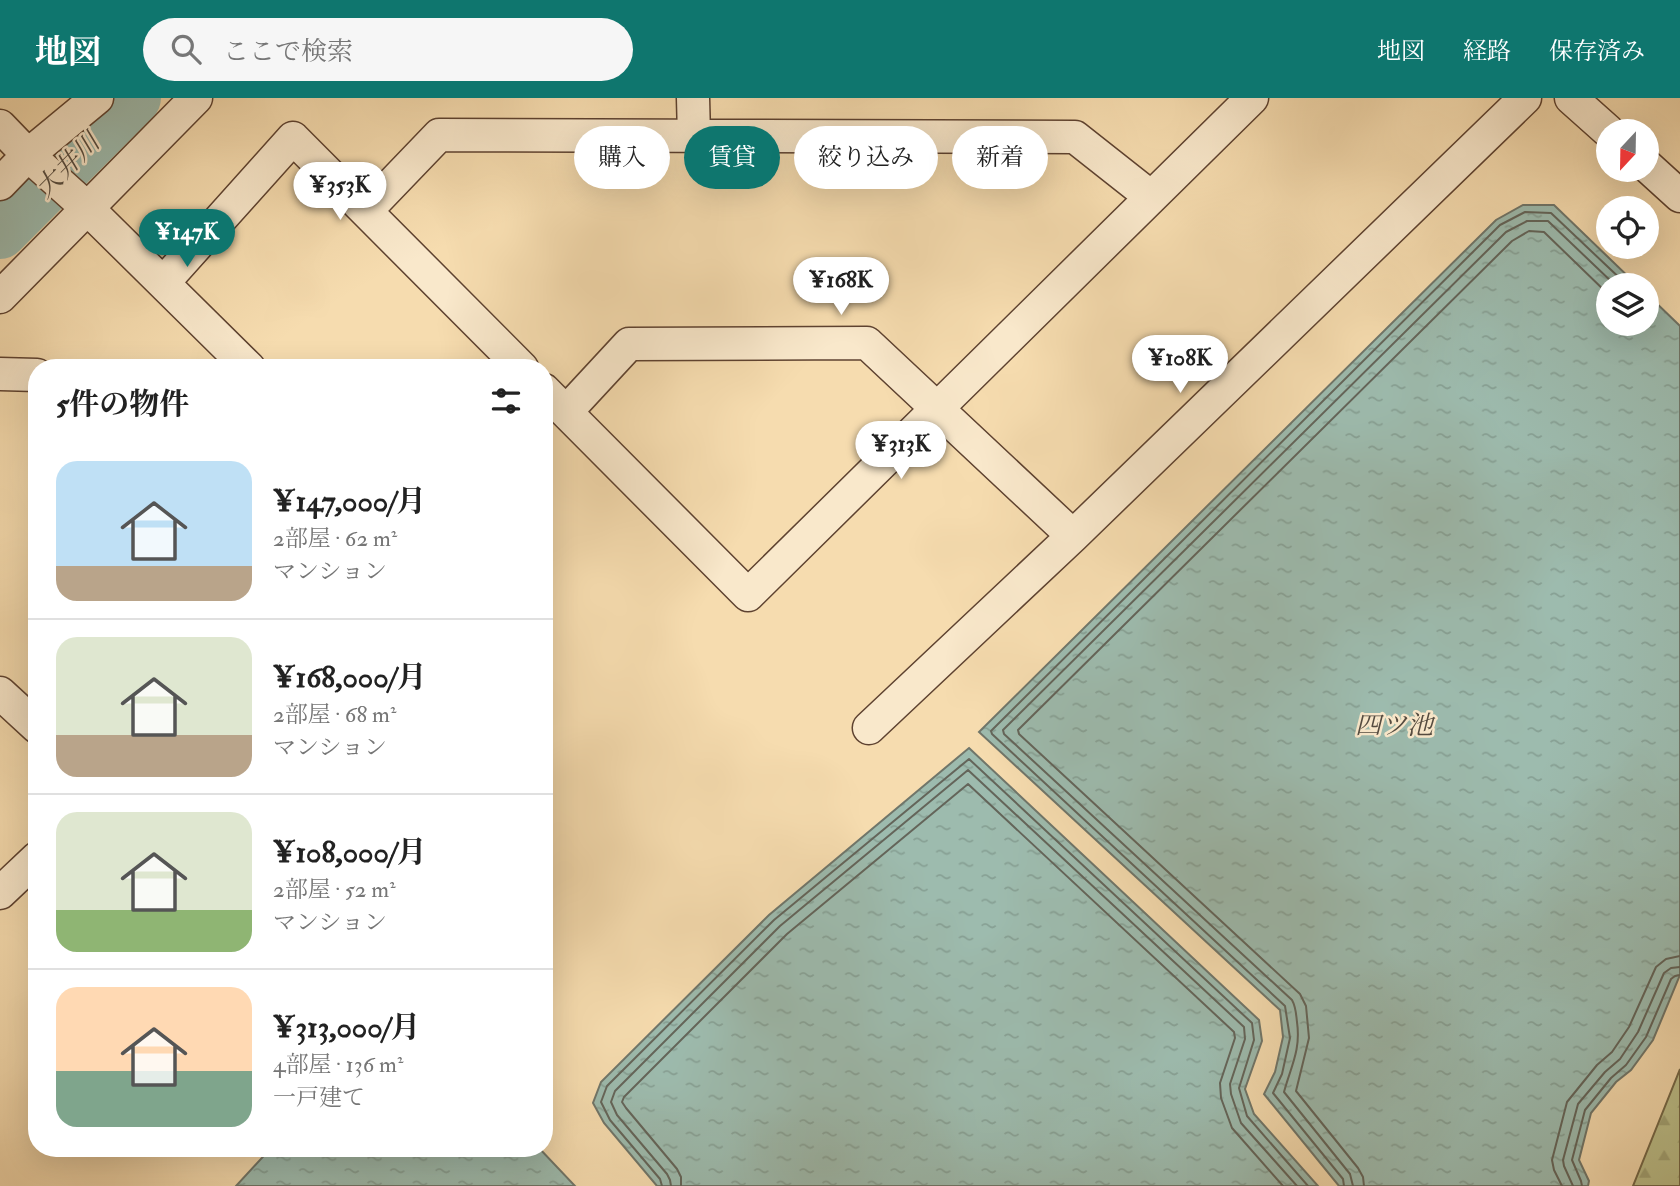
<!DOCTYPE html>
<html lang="ja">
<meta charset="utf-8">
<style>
:root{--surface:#fff;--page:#f6f6f6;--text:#222;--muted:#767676;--line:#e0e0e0;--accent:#0f766e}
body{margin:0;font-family:"IM FELL Double Pica","Noto Serif JP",serif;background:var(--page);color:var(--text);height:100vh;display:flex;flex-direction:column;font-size:26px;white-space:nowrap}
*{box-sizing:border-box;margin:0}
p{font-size:23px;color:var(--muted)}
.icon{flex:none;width:38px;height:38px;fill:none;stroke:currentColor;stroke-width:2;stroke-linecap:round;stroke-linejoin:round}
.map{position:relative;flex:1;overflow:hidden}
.panel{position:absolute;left:28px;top:261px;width:525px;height:798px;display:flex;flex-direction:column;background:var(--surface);border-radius:28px;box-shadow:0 7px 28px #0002}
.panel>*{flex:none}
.hud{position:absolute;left:574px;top:28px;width:665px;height:63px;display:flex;gap:14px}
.needle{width:46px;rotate:202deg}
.buttons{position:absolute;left:1596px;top:21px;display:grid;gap:14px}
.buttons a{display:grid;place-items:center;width:63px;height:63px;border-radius:50%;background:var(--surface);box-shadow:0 7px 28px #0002;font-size:35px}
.price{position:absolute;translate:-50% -60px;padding:0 16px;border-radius:24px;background:#fff;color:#222;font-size:23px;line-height:46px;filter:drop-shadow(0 2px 4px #0008)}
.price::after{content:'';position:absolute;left:50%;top:42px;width:21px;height:16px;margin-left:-10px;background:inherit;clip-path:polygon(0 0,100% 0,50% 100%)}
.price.current{background:var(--accent);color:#fff}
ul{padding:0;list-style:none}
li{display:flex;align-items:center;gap:21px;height:175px;padding:0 28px}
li+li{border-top:2px solid var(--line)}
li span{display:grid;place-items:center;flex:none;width:196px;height:140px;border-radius:21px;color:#555}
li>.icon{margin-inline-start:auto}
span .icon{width:84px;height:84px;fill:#fffc;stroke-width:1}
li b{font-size:30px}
h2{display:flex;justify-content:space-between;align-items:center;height:84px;padding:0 28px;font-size:30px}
.tag{padding:0 24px;border-radius:32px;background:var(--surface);box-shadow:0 7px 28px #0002;font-size:24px;line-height:63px}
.tag.current{background:var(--accent);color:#fff}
header{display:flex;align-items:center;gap:42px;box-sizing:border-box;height:98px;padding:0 35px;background:var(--accent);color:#fff}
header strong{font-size:33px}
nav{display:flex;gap:38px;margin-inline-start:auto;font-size:24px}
.search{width:490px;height:63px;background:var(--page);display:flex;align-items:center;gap:18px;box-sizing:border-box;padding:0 24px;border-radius:38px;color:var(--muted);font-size:26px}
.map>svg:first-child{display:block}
.forest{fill:url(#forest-firs);stroke:#746848;stroke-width:2}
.water{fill:url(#water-ripples);stroke:#70766a;stroke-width:2}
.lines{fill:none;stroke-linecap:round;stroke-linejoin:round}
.shore{stroke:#64655a;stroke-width:2}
.river{stroke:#9dbbae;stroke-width:54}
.street-casing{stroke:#5e4230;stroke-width:35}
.street{stroke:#f9e8cb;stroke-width:32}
.labels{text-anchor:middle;stroke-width:5;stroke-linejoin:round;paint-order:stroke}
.water-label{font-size:26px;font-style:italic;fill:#544b40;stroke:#f9e8cb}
</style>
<header>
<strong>地図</strong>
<div class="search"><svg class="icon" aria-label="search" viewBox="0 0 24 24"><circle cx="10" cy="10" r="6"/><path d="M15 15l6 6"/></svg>ここで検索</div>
<nav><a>地図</a><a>経路</a><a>保存済み</a></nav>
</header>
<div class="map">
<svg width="1680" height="1088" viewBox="0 0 1680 1088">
<defs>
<pattern id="forest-firs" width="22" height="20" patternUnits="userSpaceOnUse" patternTransform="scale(1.75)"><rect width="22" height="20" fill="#bcc08b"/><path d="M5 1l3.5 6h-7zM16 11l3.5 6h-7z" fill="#a2a476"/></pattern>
<pattern id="water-ripples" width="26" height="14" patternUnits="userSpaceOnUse" patternTransform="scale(1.75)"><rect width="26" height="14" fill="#9dbbae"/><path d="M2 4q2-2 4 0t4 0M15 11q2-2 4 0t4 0" fill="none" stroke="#87a094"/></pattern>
</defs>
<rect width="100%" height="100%" fill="#f6dcaf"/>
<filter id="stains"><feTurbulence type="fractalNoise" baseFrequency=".00286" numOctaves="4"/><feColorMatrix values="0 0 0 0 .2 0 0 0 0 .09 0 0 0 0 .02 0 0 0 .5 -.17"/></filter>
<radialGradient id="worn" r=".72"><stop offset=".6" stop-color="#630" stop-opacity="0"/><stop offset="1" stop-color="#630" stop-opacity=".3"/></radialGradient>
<path class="forest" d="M1680 971V1088H1633Z"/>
<path class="water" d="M1523 107H1554L1637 187H1608V226H1647V196L1680 228V877L1653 942 1631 972 1616 984 1591 1015 1579 1062 1589 1083 1588 1088H1339L1264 996 1275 974 1283 939 1280 912 979 634 1496 122Z
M969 650 1259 922 1262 943 1245 991 1254 1016 1318 1088H657L604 1025 593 1005 601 984 769 817Z
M271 1050H539L575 1088H236Z"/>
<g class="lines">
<path class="shore" d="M662 1088 660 1081 610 1022 601 1004 607 988 774 822 969 661 1252 925 1254 942 1239 990 1247 1018 1308 1088
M671 1088 670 1082 667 1076 617 1017 611 1004 615 993 780 828 968 672 1244 929 1245 941 1230 986 1231 996 1241 1025 1297 1088
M681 1088V1079L677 1071 626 1010 622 1004 624 999 787 836 968 686 1234 934 1235 940 1220 985 1221 1000 1232 1030 1283 1088
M1344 1088 1343 1081 1273 995 1282 976 1290 940 1285 908 992 636 991 633 1500 127 1525 114 1551 115 1627 187
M1353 1088 1350 1076 1284 994C1291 968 1301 952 1297 924 1296 916 1296 909 1292 902L1004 636 1003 632 1506 134 1527 123H1548L1615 187
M1364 1088 1363 1079 1358 1070 1296 993 1309 940 1306 908 1300 896 1019 636 1018 632 1512 143 1529 133 1544 134 1608 196
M1562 1088 1554 1072 1552 1062 1567 1004 1597 967 1612 954 1629 929 1656 869 1666 861 1680 858
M1573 1088 1564 1068 1563 1062 1578 1006 1605 974 1620 961 1638 934 1664 875 1671 870 1680 869
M1582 1088 1581 1083 1572 1062 1585 1012 1611 980 1626 967 1646 939 1671 881 1675 878 1680 877"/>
<path class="river" d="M0 134 134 0"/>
<defs>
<path id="street" d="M693 0 694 38
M1571 0 1608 33
M0 28 28 57 87 110 249 270
M1647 68 1680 98
M0 86 28 57 97 0
M366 113 439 37 1075 39 1151 99
M163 185 293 40 522 270
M0 199 196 0
M0 276 37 277
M544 292 748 497 1252 0
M566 314 629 246 867 245 1073 438
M0 595 37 629
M869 630 1073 438 1525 0
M0 795 37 760"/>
</defs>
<use href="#street" class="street-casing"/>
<use href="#street" class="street"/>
</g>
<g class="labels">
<g class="water-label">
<text transform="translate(67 67) rotate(-45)" y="9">大井川</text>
<text x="1394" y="636">四ツ池</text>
</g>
</g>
<rect width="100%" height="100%" filter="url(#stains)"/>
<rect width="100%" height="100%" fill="url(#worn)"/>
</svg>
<div class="buttons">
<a><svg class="needle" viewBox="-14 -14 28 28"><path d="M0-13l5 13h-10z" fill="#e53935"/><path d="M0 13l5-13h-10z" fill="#767676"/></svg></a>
<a><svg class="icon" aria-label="locate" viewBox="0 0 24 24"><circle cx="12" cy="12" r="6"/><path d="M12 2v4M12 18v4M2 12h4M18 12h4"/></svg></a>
<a><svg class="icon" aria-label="layers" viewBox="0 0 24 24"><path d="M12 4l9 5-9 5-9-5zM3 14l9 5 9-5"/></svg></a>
</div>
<b class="price" style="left:340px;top:124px">¥353K</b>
<b class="price current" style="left:187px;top:171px">¥147K</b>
<b class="price" style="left:841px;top:219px">¥168K</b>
<b class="price" style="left:1180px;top:297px">¥108K</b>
<b class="price" style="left:901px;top:383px">¥313K</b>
<div class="hud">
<a class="tag">購入</a>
<a class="tag current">賃貸</a>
<a class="tag">絞り込み</a>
<a class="tag">新着</a>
</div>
<section class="panel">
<h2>5件の物件<svg class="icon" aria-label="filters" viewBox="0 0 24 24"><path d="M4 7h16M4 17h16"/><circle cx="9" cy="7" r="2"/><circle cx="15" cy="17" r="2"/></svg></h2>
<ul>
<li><span style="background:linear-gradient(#bfe0f5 75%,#b9a48a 0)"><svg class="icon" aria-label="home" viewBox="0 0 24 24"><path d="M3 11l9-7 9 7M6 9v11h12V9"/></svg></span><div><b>¥147,000/月</b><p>2部屋 · 62 m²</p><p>マンション</p></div></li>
<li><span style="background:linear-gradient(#dfe7d0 70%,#b9a48a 0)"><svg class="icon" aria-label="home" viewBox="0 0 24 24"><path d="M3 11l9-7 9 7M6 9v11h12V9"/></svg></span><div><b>¥168,000/月</b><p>2部屋 · 68 m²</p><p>マンション</p></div></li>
<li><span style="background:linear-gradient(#dfe7d0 70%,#8fb573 0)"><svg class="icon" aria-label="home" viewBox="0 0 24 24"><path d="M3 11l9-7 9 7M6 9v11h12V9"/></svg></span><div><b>¥108,000/月</b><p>2部屋 · 52 m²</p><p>マンション</p></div></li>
<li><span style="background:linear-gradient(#ffd9b3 60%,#7fa58c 0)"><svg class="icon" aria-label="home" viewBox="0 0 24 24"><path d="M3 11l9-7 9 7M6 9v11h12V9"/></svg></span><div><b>¥313,000/月</b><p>4部屋 · 136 m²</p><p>一戸建て</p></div></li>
</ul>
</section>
</div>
